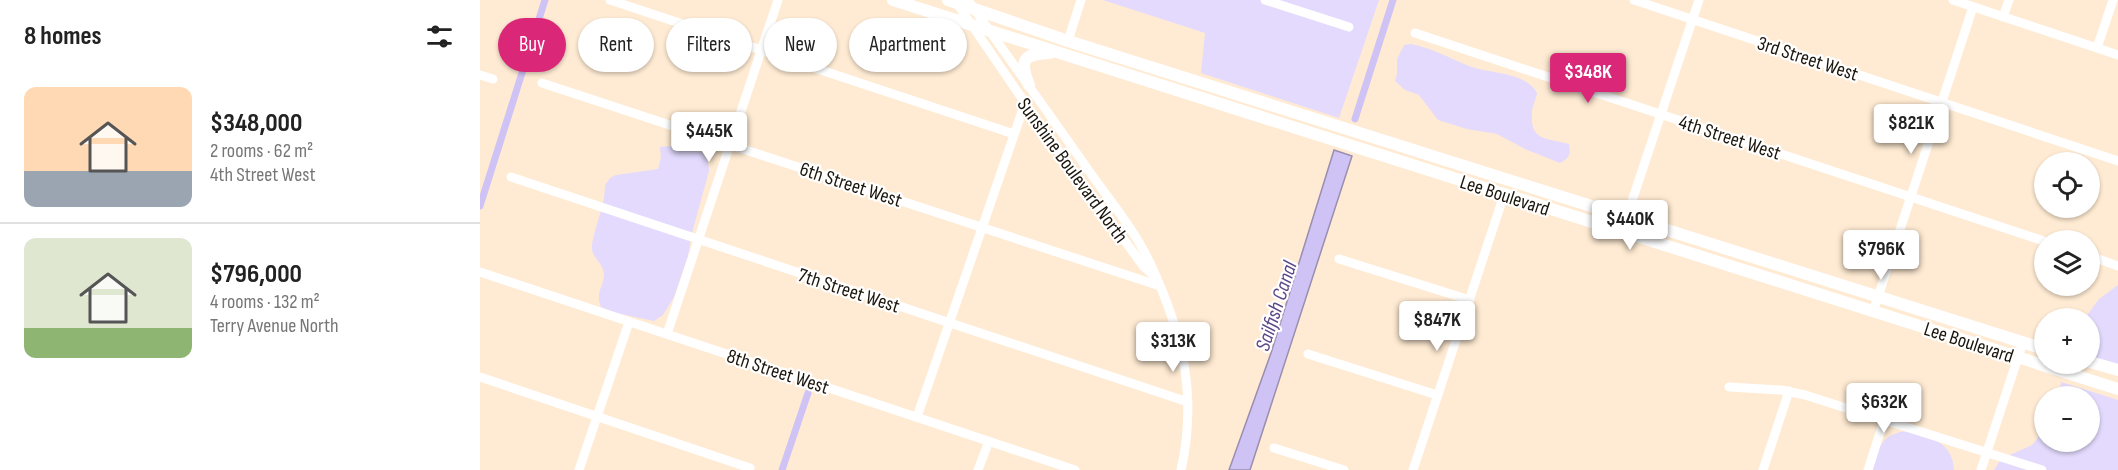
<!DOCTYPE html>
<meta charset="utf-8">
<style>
:root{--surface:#fff;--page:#f2f2f2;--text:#222;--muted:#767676;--line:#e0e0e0;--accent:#db2777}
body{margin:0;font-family:"Sofia Sans Condensed",sans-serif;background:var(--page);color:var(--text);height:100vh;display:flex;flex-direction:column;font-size:22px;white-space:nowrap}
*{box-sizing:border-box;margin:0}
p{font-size:20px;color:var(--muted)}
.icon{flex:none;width:33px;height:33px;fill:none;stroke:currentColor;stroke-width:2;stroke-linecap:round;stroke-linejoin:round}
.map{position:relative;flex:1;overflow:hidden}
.side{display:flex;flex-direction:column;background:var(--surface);width:480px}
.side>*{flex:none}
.top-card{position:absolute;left:18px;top:18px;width:570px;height:54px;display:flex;gap:12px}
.tools{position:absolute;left:1554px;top:152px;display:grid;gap:12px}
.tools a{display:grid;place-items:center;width:66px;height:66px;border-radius:50%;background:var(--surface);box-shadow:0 2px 4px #0004;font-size:30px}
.price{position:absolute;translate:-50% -51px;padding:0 14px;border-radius:6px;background:#fff;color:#222;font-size:20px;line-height:39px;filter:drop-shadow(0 2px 3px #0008)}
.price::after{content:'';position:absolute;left:50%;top:36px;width:18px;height:14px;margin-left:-9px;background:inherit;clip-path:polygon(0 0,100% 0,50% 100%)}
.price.selected{background:var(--accent);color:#fff}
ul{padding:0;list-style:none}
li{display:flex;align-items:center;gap:18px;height:150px;padding:0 24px}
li+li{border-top:2px solid var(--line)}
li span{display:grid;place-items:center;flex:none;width:168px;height:120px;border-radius:12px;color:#555}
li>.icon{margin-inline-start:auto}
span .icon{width:72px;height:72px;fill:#fffc;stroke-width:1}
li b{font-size:26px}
h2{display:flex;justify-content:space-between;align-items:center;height:72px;padding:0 24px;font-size:26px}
.pill{padding:0 21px;border-radius:27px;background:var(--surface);box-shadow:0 2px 4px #0004;font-size:21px;line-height:54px}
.pill.selected{background:var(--accent);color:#fff}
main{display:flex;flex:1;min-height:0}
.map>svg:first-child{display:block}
.green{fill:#e3dafd}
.water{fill:#cfc2f5;stroke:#998eaf;stroke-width:1.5}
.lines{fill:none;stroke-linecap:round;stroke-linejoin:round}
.canal{stroke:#cfc2f5;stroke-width:7}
.minor{stroke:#fff;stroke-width:9}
.major{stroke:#fff;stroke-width:12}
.labels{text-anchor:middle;stroke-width:4.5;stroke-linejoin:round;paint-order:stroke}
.street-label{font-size:20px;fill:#1b150c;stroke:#fff}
.water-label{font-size:21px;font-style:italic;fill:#5c4887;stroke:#fff}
</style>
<main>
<section class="side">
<h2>8 homes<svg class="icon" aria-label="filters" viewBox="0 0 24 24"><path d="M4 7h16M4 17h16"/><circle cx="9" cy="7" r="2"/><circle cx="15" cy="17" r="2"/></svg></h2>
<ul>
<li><span style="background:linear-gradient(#ffd9b3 70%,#9aa5b1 0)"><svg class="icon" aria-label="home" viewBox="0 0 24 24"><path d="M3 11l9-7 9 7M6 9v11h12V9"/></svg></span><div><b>$348,000</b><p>2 rooms · 62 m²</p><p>4th Street West</p></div></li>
<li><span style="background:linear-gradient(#dfe7d0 75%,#8fb573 0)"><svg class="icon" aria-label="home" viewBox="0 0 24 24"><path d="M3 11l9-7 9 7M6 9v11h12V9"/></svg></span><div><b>$796,000</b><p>4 rooms · 132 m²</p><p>Terry Avenue North</p></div></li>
</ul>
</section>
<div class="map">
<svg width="1638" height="470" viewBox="0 0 1638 470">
<rect width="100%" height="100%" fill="#ffebd3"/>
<path class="green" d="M623 0H899L859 118 721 73 725 33Z
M931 44C952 48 969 58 989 66 1009 74 1045 71 1057 93 1056 100 1052 106 1052 112 1049 142 1068 138 1089 144 1091 155 1089 158 1080 163L1045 149 1017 134 987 129 958 120 939 95 925 90 915 81 917 74V59L924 45Z
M190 146 222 152 228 161 229 171 212 233 208 256 194 297 183 315 174 321 131 312 121 307C115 292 123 289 124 275 124 263 110 257 112 245 115 224 125 207 125 185L130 178 136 175 178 169 181 158 180 147Z
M1638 285V366L1610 357V318H1605L1619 299Z
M1581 382 1638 400V470H1514L1521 459 1552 445 1564 430V441H1610V396H1579Z
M1428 431C1450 437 1473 442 1474 470H1391C1398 448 1402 433 1428 431Z"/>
<path class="water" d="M854 150 872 156 770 470H749L791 353Z"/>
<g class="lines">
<path class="canal" d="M875 119 913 0
M0 206 65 0
M302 470 328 393"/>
<path class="minor" d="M130 0 534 134
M488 0C526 55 566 109 604 164 626 196 653 227 670 263 702 331 718 395 701 470
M785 0 869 27
M1154 0 1638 161
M1473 0 1638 55
M476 2 567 135 664 267 673 275
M1523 17 1529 0
M935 33 1564 241
M588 41 601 0
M1617 48 1633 0
M0 75 13 79
M62 83 680 286
M31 177 708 402
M1147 216 1219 0
M1610 256 1638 266
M859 259 990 300
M0 272 595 470
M1393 312 1493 7
M187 334 298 0
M828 354 957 395
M0 377 270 468
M1249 387 1301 390 1325 395 1562 470
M437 417 545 103
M794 448 864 470
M99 470 149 322
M498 470 509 441
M933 470 1024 195
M1283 470 1309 391
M1388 470 1404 420
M1501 470 1543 342"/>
<path class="major" d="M413 0 1638 389
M468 0 588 41 1564 349
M549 85C539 60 543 54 570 53
M1610 362 1638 370"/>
</g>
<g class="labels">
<g class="street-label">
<text transform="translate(1328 58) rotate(18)" y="7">3rd Street West</text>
<text transform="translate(1250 137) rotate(18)" y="7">4th Street West</text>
<text transform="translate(593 170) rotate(54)" y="7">Sunshine Boulevard North</text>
<text transform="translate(371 184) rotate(18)" y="7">6th Street West</text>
<text transform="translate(1025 195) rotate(18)" y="7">Lee Boulevard</text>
<text transform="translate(369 290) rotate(18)" y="7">7th Street West</text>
<text transform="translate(1489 342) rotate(18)" y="7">Lee Boulevard</text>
<text transform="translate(298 371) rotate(18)" y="7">8th Street West</text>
</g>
<g class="water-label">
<text transform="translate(796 306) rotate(-72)" y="7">Sailfish Canal</text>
</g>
</g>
</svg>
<div class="tools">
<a><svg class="icon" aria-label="locate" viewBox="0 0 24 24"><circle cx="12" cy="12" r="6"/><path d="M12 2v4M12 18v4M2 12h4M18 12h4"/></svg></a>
<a><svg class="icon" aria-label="layers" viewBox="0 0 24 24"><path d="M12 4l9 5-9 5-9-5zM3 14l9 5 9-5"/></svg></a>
<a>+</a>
<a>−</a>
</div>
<b class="price selected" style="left:1108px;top:104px">$348K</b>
<b class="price" style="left:1431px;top:155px">$821K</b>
<b class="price" style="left:229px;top:163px">$445K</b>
<b class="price" style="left:1150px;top:251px">$440K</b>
<b class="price" style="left:1401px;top:281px">$796K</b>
<b class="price" style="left:957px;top:352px">$847K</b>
<b class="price" style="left:693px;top:373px">$313K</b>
<b class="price" style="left:1404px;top:434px">$632K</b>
<div class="top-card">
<a class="pill selected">Buy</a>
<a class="pill">Rent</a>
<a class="pill">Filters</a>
<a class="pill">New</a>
<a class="pill">Apartment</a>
</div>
</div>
</main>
